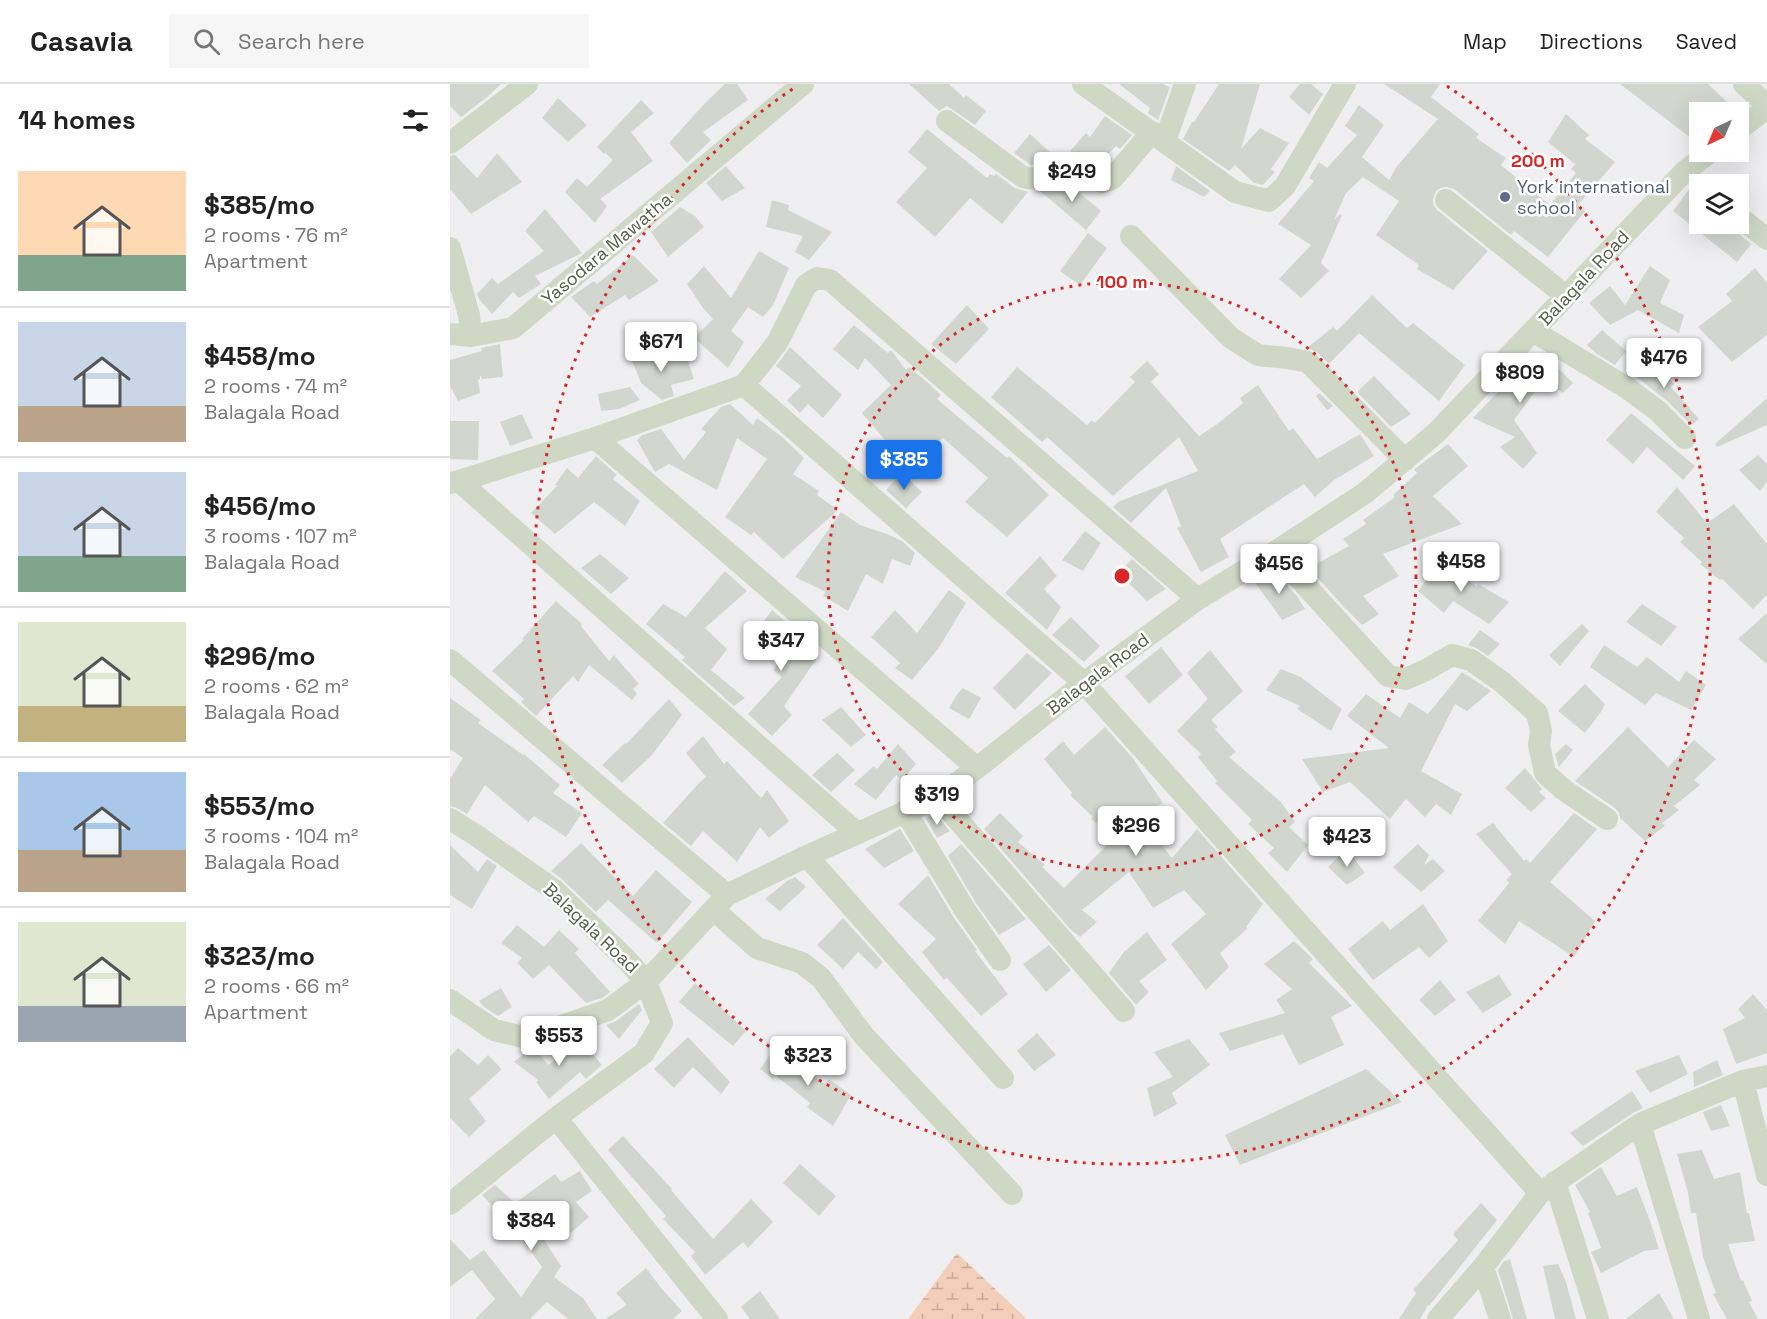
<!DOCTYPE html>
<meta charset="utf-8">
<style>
:root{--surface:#fff;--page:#f6f6f6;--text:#222;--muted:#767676;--line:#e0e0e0;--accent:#1a73e8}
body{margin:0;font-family:"Space Grotesk",sans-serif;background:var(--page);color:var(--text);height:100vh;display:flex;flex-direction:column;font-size:22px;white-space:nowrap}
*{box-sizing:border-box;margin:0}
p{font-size:20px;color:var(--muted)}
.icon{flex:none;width:33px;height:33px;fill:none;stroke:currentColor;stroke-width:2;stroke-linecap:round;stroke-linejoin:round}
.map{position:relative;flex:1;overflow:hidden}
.panel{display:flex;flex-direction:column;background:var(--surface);width:450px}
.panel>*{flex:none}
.needle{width:39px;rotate:224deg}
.buttons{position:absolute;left:1239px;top:18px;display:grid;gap:12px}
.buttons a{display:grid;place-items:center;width:60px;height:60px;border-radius:0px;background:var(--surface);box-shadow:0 6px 24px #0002;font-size:30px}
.price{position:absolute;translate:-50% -51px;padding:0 14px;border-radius:6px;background:#fff;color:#222;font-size:20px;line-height:39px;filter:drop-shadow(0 2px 3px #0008)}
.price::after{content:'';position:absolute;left:50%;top:36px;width:18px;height:14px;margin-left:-9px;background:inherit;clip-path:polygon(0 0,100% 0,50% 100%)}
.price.current{background:var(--accent);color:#fff}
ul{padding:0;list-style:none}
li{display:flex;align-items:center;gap:18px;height:150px;padding:0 18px}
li+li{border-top:2px solid var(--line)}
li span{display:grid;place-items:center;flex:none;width:168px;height:120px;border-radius:0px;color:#555}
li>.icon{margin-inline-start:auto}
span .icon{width:72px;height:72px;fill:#fffc;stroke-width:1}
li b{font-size:26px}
h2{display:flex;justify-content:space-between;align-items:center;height:72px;padding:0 18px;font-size:26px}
header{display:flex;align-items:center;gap:36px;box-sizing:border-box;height:84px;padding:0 30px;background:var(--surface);border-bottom:2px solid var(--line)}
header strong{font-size:28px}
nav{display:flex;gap:33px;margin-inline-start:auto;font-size:21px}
.search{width:420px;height:54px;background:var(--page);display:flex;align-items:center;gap:15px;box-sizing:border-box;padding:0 21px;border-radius:0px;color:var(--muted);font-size:22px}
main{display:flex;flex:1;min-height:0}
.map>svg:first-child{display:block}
.wetland{fill:url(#wetland-marsh)}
.building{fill:#d1d7ce}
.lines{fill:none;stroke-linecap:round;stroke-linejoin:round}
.minor{stroke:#cfd8c5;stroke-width:22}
.ring{fill:none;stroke:#d62828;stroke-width:3;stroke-dasharray:3 6}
.service-dot{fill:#5c6f8a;stroke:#fff;stroke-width:2}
.labels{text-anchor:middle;stroke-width:5;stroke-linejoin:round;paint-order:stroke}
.service-label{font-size:18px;fill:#4e5e75;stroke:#fff;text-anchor:start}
.street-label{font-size:18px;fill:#545e46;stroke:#fff}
.centre{fill:#d62828;stroke:#fff;stroke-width:3}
.ring-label{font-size:18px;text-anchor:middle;font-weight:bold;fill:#d62828;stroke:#fff;stroke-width:5;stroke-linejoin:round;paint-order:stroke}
</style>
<header>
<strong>Casavia</strong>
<div class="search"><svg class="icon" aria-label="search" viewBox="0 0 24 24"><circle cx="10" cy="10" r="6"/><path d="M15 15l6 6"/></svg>Search here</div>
<nav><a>Map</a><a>Directions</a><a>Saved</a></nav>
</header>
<main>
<section class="panel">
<h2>14 homes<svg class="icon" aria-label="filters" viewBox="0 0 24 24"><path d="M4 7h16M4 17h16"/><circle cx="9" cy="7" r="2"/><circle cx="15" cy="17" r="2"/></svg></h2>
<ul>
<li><span style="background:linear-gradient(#ffd9b3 70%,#7fa58c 0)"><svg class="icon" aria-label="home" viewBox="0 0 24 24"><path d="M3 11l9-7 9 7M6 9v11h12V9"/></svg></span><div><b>$385/mo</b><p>2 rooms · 76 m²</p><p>Apartment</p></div></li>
<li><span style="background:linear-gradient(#c9d6e8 70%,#b9a48a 0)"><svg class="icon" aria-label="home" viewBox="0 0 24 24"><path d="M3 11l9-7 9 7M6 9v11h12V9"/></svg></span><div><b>$458/mo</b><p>2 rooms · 74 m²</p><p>Balagala Road</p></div></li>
<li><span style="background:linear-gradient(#c9d6e8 70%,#7fa58c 0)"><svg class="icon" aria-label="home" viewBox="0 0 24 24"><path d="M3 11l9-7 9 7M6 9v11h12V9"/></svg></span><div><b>$456/mo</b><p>3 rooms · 107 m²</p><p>Balagala Road</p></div></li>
<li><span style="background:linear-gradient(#dfe7d0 70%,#c2b280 0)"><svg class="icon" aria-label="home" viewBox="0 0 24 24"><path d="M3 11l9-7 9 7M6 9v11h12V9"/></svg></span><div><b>$296/mo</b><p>2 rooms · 62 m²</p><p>Balagala Road</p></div></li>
<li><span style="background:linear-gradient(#a9c7e8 65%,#b9a48a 0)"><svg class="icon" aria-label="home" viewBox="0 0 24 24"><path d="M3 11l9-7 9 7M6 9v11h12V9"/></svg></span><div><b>$553/mo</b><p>3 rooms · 104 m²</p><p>Balagala Road</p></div></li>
<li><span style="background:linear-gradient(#dfe7d0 70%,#9aa5b1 0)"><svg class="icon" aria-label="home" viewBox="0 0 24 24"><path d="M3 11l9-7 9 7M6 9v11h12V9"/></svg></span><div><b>$323/mo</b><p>2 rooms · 66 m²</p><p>Apartment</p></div></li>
</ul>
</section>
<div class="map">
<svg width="1317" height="1235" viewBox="0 0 1317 1235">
<defs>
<pattern id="wetland-marsh" width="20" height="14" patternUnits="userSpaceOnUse" patternTransform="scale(1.5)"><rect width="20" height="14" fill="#f3ceba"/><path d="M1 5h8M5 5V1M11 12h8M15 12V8" fill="none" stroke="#c7aa99"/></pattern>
</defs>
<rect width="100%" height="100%" fill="#efeff2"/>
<path class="wetland" d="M507 1169 577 1235H458Z"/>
<path class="building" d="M0 0H51L37 13 11 33 0 22Z
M275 0H287L298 16 253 48 261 56 237 79 219 59 255 19Z
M459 0H499L514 14 516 11 536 27 525 41 497 22 489 27Z
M669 0H713L720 3 708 36 698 29 700 24Z
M769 0H810L791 65 810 44 839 59 821 85 825 88 813 101 804 99 785 81 779 87 733 55 742 38H744Z
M850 0H861L873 10 859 31 839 13Z
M934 0H990L981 13 1029 50 1026 54 1056 74 1051 81 1100 121 1126 89 1121 85 1125 80 1098 58 1116 30 1139 51 1135 55 1165 78 1128 121 1135 127 1098 173 1064 147 1061 151 1004 105 997 103 991 104 986 107 983 115V120L987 126 1038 167 1003 206 967 185 969 181 926 151 949 117 913 93 896 109 884 136 890 130 892 131 871 179 879 187 851 214 829 195 861 161 828 140 864 97 859 94 869 78 877 84 907 51 895 42 909 21 934 41 912 73 939 96 947 82 988 35Z
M1170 0H1258L1279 20 1272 28H1250L1249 60Z
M108 14 137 41 118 58 92 34Z
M191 16 204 29 181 48 203 77 150 115 157 122 145 139 115 108 127 94 137 103 163 76 155 69 154 70 147 63Z
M655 32 682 51 670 65 666 62 648 82 620 67 636 49 640 53Z
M477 45 537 94 540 90 544 92 546 90 565 104 578 108 552 140 520 114 485 153 446 118 477 84 458 68Z
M580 50 603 71 586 80 581 81 564 69Z
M47 69 72 98 21 130 0 105V72L5 71 27 94Z
M276 82 295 104 272 117 256 99Z
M726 82 760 107 754 113 721 96Z
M615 95 629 104 626 106 651 127 636 146 590 107Z
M1240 104 1250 111V140H1277L1301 160 1287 178 1223 127Z
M322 116 339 121 338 126 382 148 359 176 345 168 353 152 316 143Z
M230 123 245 132 254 143 218 173 201 148Z
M95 125 132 169 85 192 91 200 69 214 63 208 42 230 29 215 27 210 42 194 48 200 94 167 75 147Z
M638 149 657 164 630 201 610 187Z
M309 167 339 184 323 221 313 233 298 223 281 247 294 258 278 284 244 254 263 235 253 224 237 200 254 182 281 214Z
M183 171 209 197 179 216 175 211 140 233 121 213 144 197 147 200Z
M1200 182 1220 196 1210 219 1234 231 1229 249 1188 226 1160 241 1139 219 1160 202 1175 221Z
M1305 184 1317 199V251L1282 278 1248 243 1282 217 1276 210Z
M922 211 957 244 963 239 1015 281 989 317 909 249 879 280 867 268 857 264 883 243 887 247Z
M517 221 539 245 506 280 481 260Z
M404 241 438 269 441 266 456 286 459 283 477 298 491 311 487 315 557 374 559 372 599 411 557 453 515 418 538 394 493 354 457 382 412 329 441 301 415 274 408 286 383 265Z
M1152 246 1176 267 1165 281 1147 270 1137 261Z
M50 260 53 293 32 295 30 291V295L28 296 30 309 8 317 0 302V276L32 267 31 264Z
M205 263 211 278 237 274 244 295 221 301 224 312 212 316 191 299 181 274Z
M340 263 392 311 373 334 358 320 350 329 337 316 351 302 326 282Z
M1092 268 1123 299 1113 309 1095 294 1064 336 1087 369 1073 385 1050 363 1065 353 1023 334 1048 308 1045 306 1068 282 1074 287Z
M1198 274 1224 300 1221 303 1249 335 1241 341 1217 317 1182 289Z
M697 277 709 290 701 298 749 352 766 341 793 319 790 314 808 301 839 347 843 344 867 375 910 350 924 372 884 396 865 413 854 400 770 455 779 473 751 488 727 444 731 442 716 404 681 439 663 423 668 418 748 387 729 353 663 412 597 353 592 358 541 313 567 283 637 341 642 336 645 339 685 298 680 293Z
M924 292 961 330 941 343 908 309V307Z
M180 303 190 316 169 325 151 327 148 310Z
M869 309 883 322 877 326 866 312Z
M1317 314V341L1267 363 1265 360Z
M280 320 303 341 307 334 332 353 354 374 343 390 369 407 367 411 388 426 333 475 304 448 301 451 275 433 317 375 287 354 267 406 219 380 205 388 187 356 192 351 211 345 234 376 256 348 251 345 271 323Z
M1181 329 1245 382 1233 396 1197 363 1183 380 1156 356Z
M72 330 83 354 60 362 50 338Z
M0 337H29L28 376 0 375Z
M998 360 1018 382 983 412 1012 440 933 470 949 492 913 512 929 530 912 541 892 521 859 484 899 462 893 455 916 440 913 436 945 413 943 411 967 389 964 386 966 384Z
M1308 371 1317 380V398L1310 407 1289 386Z
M146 372 167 391 163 395 190 417 175 442 144 418 105 450 81 429 107 402 105 401 117 384 128 394Z
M452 389 472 408 456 424 436 406Z
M1227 403 1257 439 1284 420 1317 460V511L1303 525 1272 495 1270 496 1250 480 1252 478 1230 458 1234 454 1206 428Z
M391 428 410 441 437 450 452 457 465 469 460 482 442 475 433 500 416 490 398 527 373 512 376 508 345 493Z
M635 447 651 459 633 487 612 476Z
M150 470 179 494 161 510 131 484Z
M590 472 607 492 594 505 611 523 597 546 555 509Z
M682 475 716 505 697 517 668 489Z
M992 475 1027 503 1028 500 1059 518 1039 540 1003 517 994 529 968 507Z
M823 486 847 512 855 525 832 536 804 497Z
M275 487 297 507 255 544 277 565 261 586 295 614 284 622 232 576 235 573 196 540 213 520 236 533Z
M499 506 516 519 488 565 462 596 445 584 450 579 421 553 445 526 467 549Z
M106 517 132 540 131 542 159 577 164 571 189 600 183 605 187 610 182 616 139 581 128 598 123 592 86 632 71 618 74 615 42 587 74 556 72 555Z
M1192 520 1227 543 1211 562 1176 538Z
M322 526 342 543 340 546 368 573 334 622 342 631 322 652 298 630 332 593 323 586 334 574 303 552Z
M1317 529V580L1288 555Z
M621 533 650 562 634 578 602 551Z
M1132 540 1139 547 1110 582 1099 571Z
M1030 546 1050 560 1038 572 1028 565 1018 561Z
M1154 561 1187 583 1197 573 1229 598 1236 587 1256 601 1241 626 1206 609 1195 621 1140 583Z
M711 563 733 591 699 620 675 592Z
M760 566 793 607 761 636 768 643 765 645 786 668 779 673 831 718 845 738 839 743 858 761 837 788 818 769 824 764 798 740 802 736 765 699 767 697 748 673 751 670 727 647 758 615 737 589Z
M577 569 602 589 565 626 543 604Z
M831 585 851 593 892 625 881 647 847 625 850 622 816 606Z
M1012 588 1041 607 1017 627 1005 620 971 687 1012 710 1001 731 986 720 975 733 956 715 940 735 900 698 873 708 852 675 939 664 897 632 916 610 950 634 959 618 978 630Z
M1135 600 1155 620 1151 628 1135 649 1108 627Z
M513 604 531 614 519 635 499 624 508 609Z
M0 614 31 636 28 639 73 671 74 670 110 701 103 709 132 729 116 753 84 732 78 738 35 701 17 730 7 724 0 722V695L13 674 0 665Z
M219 615 232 631 202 671 172 699 152 681 175 659 176 660Z
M391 623 416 651 401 663 372 636Z
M655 643 682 673 713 719 689 732 722 774 747 745 813 820 796 843 798 844 770 869 779 883 756 906 721 860 756 830 734 806 703 824 679 788 632 826 647 838 630 853 621 846 534 745 550 729 573 752 568 758 595 781 592 783 614 804 665 753 641 735 643 733 620 711 622 709 594 675 613 657 624 671Z
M1178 643 1218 683 1244 656 1266 675 1244 696 1250 701 1224 722 1229 726 1212 739 1215 742 1195 757 1170 734 1169 729 1165 724 1125 697Z
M253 652 274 680 277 677 311 714 317 706 339 737 319 754 310 743 287 778 253 747 241 762 213 739 249 699 256 693 236 669Z
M448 660 466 680 452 696 446 691 426 716 404 700 424 682 427 685Z
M1116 660 1123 666 1109 683 1105 670Z
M387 669 405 686 381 708 362 691Z
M1075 684 1092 705 1089 708 1096 714 1081 728 1055 704Z
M484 729 500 747 487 754 476 735Z
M1124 729 1147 745 1100 798 1145 837 1124 873 1069 837 1055 860 1028 837 1059 799 1056 796 1062 790 1026 750 1043 739 1074 777 1076 775 1080 779Z
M450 745 464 767 434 784 415 765Z
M131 759 183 812 206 786 242 818 207 859 158 816 146 828 112 795 101 787Z
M511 760 576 835 549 851 526 819 498 772Z
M968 760 979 771 974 781 983 775 995 787 971 808 943 783Z
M0 761 28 788 37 775 47 782 22 825 0 811Z
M897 765 915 789 897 801 878 783Z
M478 791 504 834 527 866 525 867 558 910 531 932 497 894 494 896 472 868 486 855 448 820Z
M345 793 356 803 330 827 315 815 337 797Z
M973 820 998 857 979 874 969 863 923 896 898 865 933 837 940 846Z
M393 834 433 878 426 885 408 868 393 885 367 861Z
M67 841 94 863 109 846 129 865 125 869 160 908 152 914 136 919 99 881 83 895 67 879 72 874 51 859Z
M697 848 717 876 689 897 699 908 686 921 659 889 674 868Z
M844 857 863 875 859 879 902 922 881 933 894 961 849 981 833 950 780 967 769 949 835 929 826 916 842 905 814 880Z
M599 861 621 886 596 908 573 880Z
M1049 891 1062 911 1033 929 1016 908Z
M990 896 1006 916 985 932 969 916Z
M245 899 296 947 283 962 229 918Z
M51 904 62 923 48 932 33 922 29 917Z
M1303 910 1317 926V969L1286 980 1273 945 1295 934 1288 925Z
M189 920 192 926 169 955 156 941 166 937Z
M587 949 606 971 584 987 567 967Z
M238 953 280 998 271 1010 243 983 224 1004 204 985Z
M130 955 152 981 136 995 130 988 99 1015 86 998 88 996 64 978 77 967 85 965 98 981Z
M739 955 760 981 722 1009 727 1020 704 1033 697 1004 723 993 704 968Z
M8 964 28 981 38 971 52 985 19 1015 36 1037 19 1053 0 1034V972Z
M324 965 342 979 343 977 375 1000 379 995 401 1011 383 1042 357 1023 360 1019 325 991 323 995 310 985Z
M1229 971 1238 990 1200 1009 1185 987Z
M1267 976 1273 991 1244 1003 1243 988Z
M916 985 952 1018 790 1081 775 1051Z
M1182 1007 1193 1024 1183 1029 1133 1062 1120 1049Z
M1271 1021 1280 1042 1261 1047 1253 1028Z
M173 1052 222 1105 221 1106 263 1155 301 1115 323 1138 298 1164 293 1158 255 1191 241 1172 245 1168 213 1135 216 1132 158 1066Z
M1252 1066 1264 1095 1290 1088 1297 1129H1299L1305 1157 1278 1160 1291 1197 1293 1196 1302 1217 1299 1218 1308 1235H1277L1263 1210 1266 1209 1253 1173 1246 1129H1241L1238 1109 1227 1070Z
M350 1080 386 1112 369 1132 333 1099Z
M1151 1083 1167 1112 1187 1103 1200 1137 1209 1165 1194 1167 1151 1189 1141 1168 1151 1164 1138 1129 1140 1128 1125 1101Z
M130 1087 142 1107 126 1118 139 1133 116 1153 93 1127 81 1136 111 1182 104 1193 133 1214 147 1235H118L97 1218 80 1235H25L45 1215 22 1186 0 1203V1155L20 1176 34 1166 71 1213 92 1183 64 1144 32 1111 45 1101 65 1119 105 1090 111 1098Z
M1031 1119 1047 1136 979 1222 978 1221 970 1235H949L966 1209 963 1206 1008 1156 1003 1150Z
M1060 1175 1077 1235H1063L1048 1186 1054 1177Z
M1108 1180 1116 1198 1126 1235H1105L1093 1182Z
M196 1184 212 1205 232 1227 223 1235H155L177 1221 166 1209Z
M310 1207 330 1235H300L291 1223Z
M1209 1209 1224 1235H1176Z"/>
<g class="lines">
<path class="minor" d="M633 0 785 108 819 117 835 102 895 0
M1294 0 1317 22
M497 37 573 93C592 99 599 85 616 80L639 94 652 98 662 95 702 48
M1288 46 1317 24
M715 57 735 0
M0 59 77 0
M996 116 1116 212
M1288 132 1317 155
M681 152 781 254 808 271 837 274 858 278 955 376
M0 164 19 231 21 252 63 244 353 0
M1083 247 1177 304 1208 327 1235 354
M0 250 21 252
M294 301 634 599 1090 1109
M145 354 527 684
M9 397 407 749
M0 399 9 397 145 354 294 301 327 259 356 201 367 194 380 196 748 515
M825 468 938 592 956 595 976 586 1002 571 1021 576 1052 598 1087 629 1091 647 1089 661 1095 689 1114 706 1157 735
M0 576 277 811
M488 713 674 927
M455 727 515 826 550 876
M0 735 24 750 103 805 176 875 196 898 277 811 357 772 488 713 527 684 634 599 748 515 825 468 915 409 986 349 1234 88 1260 68
M357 772 553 994
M264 826 307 864 352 879 371 894 414 952 562 1110
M0 916 44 946 77 954 158 926 196 898 212 939 194 969 106 1034 267 1235
M1293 997 1317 1091
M1190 1040 1249 1235
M1105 1098 1148 1235
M0 1120 106 1034
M1033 1183 1050 1235
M988 1235 1033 1183 1090 1109 1190 1040 1293 997 1317 992"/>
</g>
<g class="ring">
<circle cx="672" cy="492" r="294"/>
<path d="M997 2A588 588 0 1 1 347 2"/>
</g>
<circle class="service-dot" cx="1055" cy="113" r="6"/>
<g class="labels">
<g class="service-label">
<text x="1067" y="109">York international<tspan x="1067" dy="21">school</tspan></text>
</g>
<g class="street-label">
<text transform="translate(157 165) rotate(-40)" y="6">Yasodara Mawatha</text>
<text transform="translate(1134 194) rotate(-47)" y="6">Balagala Road</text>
<text transform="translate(648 590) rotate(-37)" y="6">Balagala Road</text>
<text transform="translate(141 844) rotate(43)" y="6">Balagala Road</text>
</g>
</g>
<circle cx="672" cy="492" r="9" class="centre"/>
<g class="ring-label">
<text x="1088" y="83">200 m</text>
<text x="672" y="204">100 m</text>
</g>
</svg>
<div class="buttons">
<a><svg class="needle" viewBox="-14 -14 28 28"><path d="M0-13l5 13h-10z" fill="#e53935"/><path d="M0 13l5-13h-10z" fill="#767676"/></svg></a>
<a><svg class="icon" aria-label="layers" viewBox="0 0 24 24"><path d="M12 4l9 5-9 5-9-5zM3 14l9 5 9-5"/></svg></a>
</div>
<b class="price" style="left:622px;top:119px">$249</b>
<b class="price" style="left:211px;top:289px">$671</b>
<b class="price" style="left:1214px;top:305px">$476</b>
<b class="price" style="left:1070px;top:320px">$809</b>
<b class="price current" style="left:454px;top:407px">$385</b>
<b class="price" style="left:1011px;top:509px">$458</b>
<b class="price" style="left:829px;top:511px">$456</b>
<b class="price" style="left:331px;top:588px">$347</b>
<b class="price" style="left:487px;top:742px">$319</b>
<b class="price" style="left:686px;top:773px">$296</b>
<b class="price" style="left:897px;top:784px">$423</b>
<b class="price" style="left:109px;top:983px">$553</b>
<b class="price" style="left:358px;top:1003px">$323</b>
<b class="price" style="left:81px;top:1168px">$384</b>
</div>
</main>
